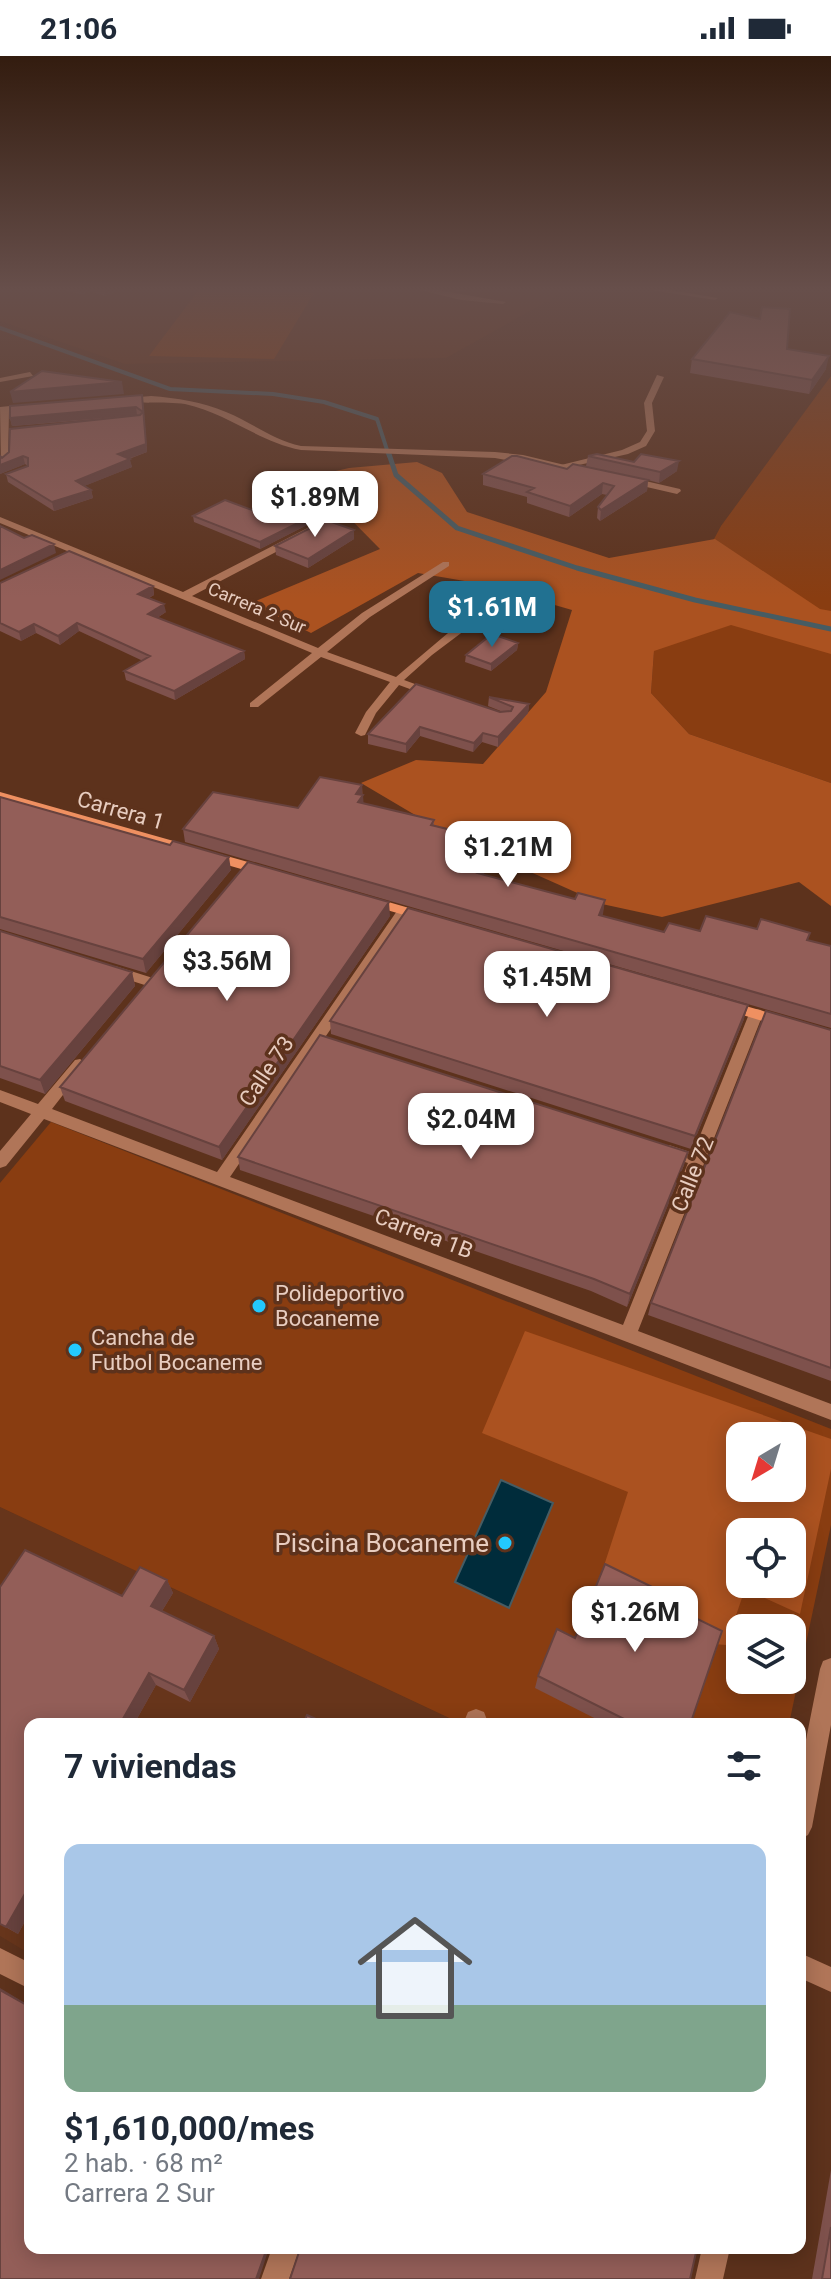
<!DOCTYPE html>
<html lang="es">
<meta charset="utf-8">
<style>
:root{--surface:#fff;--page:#f6f6f7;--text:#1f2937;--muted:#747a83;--line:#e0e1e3;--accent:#217191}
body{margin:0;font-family:Roboto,sans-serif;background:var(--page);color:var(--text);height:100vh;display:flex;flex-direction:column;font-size:30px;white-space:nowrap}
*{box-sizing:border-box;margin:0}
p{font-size:26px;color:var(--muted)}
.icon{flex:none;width:44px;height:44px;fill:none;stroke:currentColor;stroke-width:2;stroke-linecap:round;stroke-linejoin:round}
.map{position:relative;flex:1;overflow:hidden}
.panel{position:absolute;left:24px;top:1662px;width:782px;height:536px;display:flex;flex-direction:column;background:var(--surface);border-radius:16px;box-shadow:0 4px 20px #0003}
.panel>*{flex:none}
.needle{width:52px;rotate:218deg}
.controls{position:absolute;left:726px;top:1366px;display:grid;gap:16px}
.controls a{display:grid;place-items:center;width:80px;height:80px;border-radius:16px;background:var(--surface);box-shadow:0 4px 20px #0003;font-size:40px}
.price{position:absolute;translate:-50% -68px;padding:0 18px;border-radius:16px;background:#fff;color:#222;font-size:26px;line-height:52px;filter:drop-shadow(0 2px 4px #0008)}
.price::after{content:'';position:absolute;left:50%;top:48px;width:24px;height:18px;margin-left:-12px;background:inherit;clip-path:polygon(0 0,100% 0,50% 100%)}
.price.current{background:var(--accent);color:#fff}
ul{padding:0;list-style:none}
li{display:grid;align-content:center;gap:16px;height:424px;padding:0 40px}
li+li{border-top:2px solid var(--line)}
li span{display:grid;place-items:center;height:248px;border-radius:16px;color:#555}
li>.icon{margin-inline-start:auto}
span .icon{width:144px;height:144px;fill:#fffc;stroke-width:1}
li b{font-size:34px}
h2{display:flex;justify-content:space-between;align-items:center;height:96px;padding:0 40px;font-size:34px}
.status{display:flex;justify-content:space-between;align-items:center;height:56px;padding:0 40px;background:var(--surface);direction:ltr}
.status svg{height:22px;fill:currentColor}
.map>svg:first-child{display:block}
.built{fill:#67351b}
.green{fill:#893d11;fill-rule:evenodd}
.forest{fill:#ab5220;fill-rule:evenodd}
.water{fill:#002c3b;stroke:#465c63;stroke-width:2}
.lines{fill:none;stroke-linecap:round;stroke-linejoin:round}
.stream-far1{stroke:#465c63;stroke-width:4}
.stream{stroke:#465c63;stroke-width:5}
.lane{fill:#b07558;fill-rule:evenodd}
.street{fill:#b07558;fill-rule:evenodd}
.secondary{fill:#ef9061;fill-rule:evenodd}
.wall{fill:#7e514c}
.shaded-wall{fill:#67423e}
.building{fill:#935e58;stroke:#67423e;stroke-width:2}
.poi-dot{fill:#23c9fe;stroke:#5d321c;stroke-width:3}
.labels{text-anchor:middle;stroke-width:7;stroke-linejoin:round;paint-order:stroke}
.far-street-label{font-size:18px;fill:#e8cdc0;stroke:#5d321c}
.street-label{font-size:22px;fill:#e8cdc0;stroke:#5d321c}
.poi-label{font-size:22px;fill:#e8cdc0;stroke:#5d321c;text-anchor:start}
.near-poi-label{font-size:26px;fill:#e8cdc0;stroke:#5d321c;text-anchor:end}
</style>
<div class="status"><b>21:06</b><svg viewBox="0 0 49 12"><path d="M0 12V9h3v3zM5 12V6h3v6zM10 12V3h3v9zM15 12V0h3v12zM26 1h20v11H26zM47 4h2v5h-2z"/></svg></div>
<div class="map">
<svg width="831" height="2223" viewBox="0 0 831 2223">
<rect width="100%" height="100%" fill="#5d321c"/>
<path class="built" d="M0 231H573L446 302 125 308 0 265Z
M0 1451 462 1668H30V1898L0 1880Z"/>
<path class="green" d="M201 231 314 237 274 303 149 300Z
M831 320V727L689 678 651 637 654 595 721 470Z
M51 1066 831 1373V1469L789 1668H462L0 1451V1127ZM740 1380H792V1432H740ZM740 1476H792V1528H740ZM740 1572H792V1624H740Z"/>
<path class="forest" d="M417 406 442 417 467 456 609 502 715 483 820 553 831 555V598L731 569 654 595 651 637 689 678 831 727V850L799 826 662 861 602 848 454 782 361 727 416 704 483 708 546 636 572 554 482 528 418 517 311 577 251 547 380 493 309 421 349 412Z
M525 1275 831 1383V1413L800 1558 745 1533 726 1589 714 1588 600 1522 628 1436 482 1377ZM740 1380H792V1432H740ZM740 1476H792V1528H740Z"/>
<path class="water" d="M501 1424 553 1447 509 1552 455 1526Z"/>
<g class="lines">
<path class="stream-far1" d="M0 272 170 333 273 338 324 346 377 363 389 400"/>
<path class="stream" d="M389 398 396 419 457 472 577 512 695 544 831 573"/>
<path class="lane" d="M408 231H421L506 246 503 248 461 244Z
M30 316 33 320 0 326V322Z
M657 319 664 321 652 347 655 375 646 390 628 398 561 413V409L622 394 640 386 647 375 644 347Z
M476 1653 484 1656 487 1664 485 1668H463L468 1656Z"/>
<path class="street" d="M632 231H651L718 242 715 244Z
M151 340C177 342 202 346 226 356 251 366 273 384 301 390L495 396 523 399 594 416 590 419 495 402 301 394C259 386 227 357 185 348 166 345 130 349 117 343Z
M30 348 33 352 9 354 8 404 1 406 0 351Z
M628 421 680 433 681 435 677 438 625 426 624 424Z
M0 461 183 536 327 462H333V466L192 540 318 592 362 557 443 506H449V510L370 561 327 596 396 621 448 577 513 530 521 532 432 599 404 624 434 635V639H426L399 629 376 657 365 679 361 680 355 677 366 656 390 626 321 601 258 651H250V647L312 597 0 467Z
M404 851 411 855 230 1121 623 1269 688 1107 663 1099 661 1095 669 1089 693 1097 749 958 756 953 761 954 763 958 638 1275 831 1348V1364L44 1063 6 1110 0 1112V1095L31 1058 0 1046V1034L38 1048 75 1004 80 1003 87 1008 52 1053 217 1116 399 852Z
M115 910 156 923 158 926 151 931 110 918 108 915Z
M831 1602V1669L812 1771 808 1779 800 1783V1714L820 1613 823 1605Z
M0 1892 30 1907V1933L0 1918Z
M800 1897 831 1911V1936L800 1922Z
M272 2192H300L289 2223H261Z
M702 2192H730L723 2223H695Z"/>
<path class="secondary" d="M0 736 269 812 270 815 269 818H259L0 744Z
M371 841 430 858 432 861 425 865 366 848 364 845Z
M728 945 787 962 789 966 782 971 723 953 721 950 723 947Z"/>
</g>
<path class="wall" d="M51 231H127L105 240 92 236 80 238Z
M436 231H471L464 236Z
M787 293 826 313 809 338 690 317 692 303Z
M143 346 147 396 129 403 132 411 84 430 91 434 93 442 54 455 8 426 6 418 28 410 25 408 0 418V400L2 402 138 360 12 370 10 362Z
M588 400 677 415 659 427 648 424 647 435 600 465 597 462 598 451 607 439 602 438 569 461 527 447V441L483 429V418L567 413 586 410Z
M193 460 306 463 307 469 260 493 194 466Z
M354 474V483L308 512 276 499 275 490Z
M0 527 153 530 154 539 149 542 166 556 157 562 244 595 245 603 175 644 126 624 124 615 143 605 79 575 60 589 36 577 21 585 0 575Z
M518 587 517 594 491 615 465 606 466 599Z
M489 641 529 648 528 657 498 691 482 686 473 696 420 680 406 697 368 688V678L503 656 488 650Z
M362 729 363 748 434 764V770L497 785 496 798 483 819 575 843 605 844 602 860 664 876 700 875 807 884 831 890V972L185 786 183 773 298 752Z
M0 741 231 814 146 917 0 873Z
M390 860 222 1104 65 1045 60 1031Z
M0 875 132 916 135 930 45 1038 0 1022Z
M744 963 691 1093 331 978 330 965Z
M831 974V1325L648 1259 651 1247Z
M238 1101 684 1109 627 1251 591 1235 240 1114Z
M25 1494 122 1540 140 1511 167 1524 173 1537 162 1555 214 1580 219 1593 190 1646 156 1629 134 1668H30V1856L18 1878 0 1868V1531Z
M679 1554 689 1668H606L535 1632 538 1620 575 1582Z
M831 2114V2223H812Z"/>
<path class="shaded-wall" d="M78 231H91L92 236 80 238Z
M104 231H127L105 240Z
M829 300 826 313 809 338 812 324Z
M122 326 124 338 13 347 10 336Z
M143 346 147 396 119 406 118 398 146 388Z
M136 351 137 359 12 370 10 362Z
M23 400 25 408 0 418V409Z
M130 403 132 411 77 433 76 425Z
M679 405 677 415 659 427 660 416Z
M648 424 647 435 600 465 601 454Z
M603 427 602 438 569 461 570 450Z
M91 434 93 442 54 455 52 446Z
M306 463 307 469 260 493V486Z
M354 474V483L308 512V503Z
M54 488 56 497 0 524V514Z
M153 530 154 539 140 546 138 538Z
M164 548 166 556 149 567 148 558Z
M77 567 79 575 60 589 58 580Z
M34 568 36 577 21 585 19 576Z
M518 587 517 594 491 615V608Z
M244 595 245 603 175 644 174 635Z
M529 648 528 657 498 691V681Z
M420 671V680L406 697V688Z
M483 677 482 686 473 696 474 687Z
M362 729V741L363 739 364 753 357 751 356 738Z
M497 785 496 798 476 831 477 817Z
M229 801 231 814 146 917 143 903Z
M605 844 603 858 597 872 599 859Z
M389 846 390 860 222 1104 219 1091Z
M132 916 135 930 45 1038 40 1024Z
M748 949 744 963 691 1093 695 1080Z
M688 1096 684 1109 627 1251 630 1238Z
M167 1524 173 1537 157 1563 151 1550Z
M214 1580 219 1593 190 1646 184 1634Z
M149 1617 156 1629 134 1668H120Z
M30 1829V1856L18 1878 6 1871Z
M0 1932 30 1950V1951L0 1934Z
M267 2192H269L259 2223H256Z"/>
<path class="building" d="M762 251 790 253 787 293 829 300 812 324 692 303 730 256 760 263Z
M42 315 122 326 10 336Z
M142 339 146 388 118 398 130 403 76 425 91 434 52 446 6 418 28 410V402L23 400 0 409V400L2 402 9 396 10 373 140 359 143 356 136 351 10 362V350Z
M597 398 634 406 641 398 679 405 660 416 588 400Z
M512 400H517L567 413 573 408 648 424 601 454 598 451 614 430 603 427 570 450 527 436 534 432 483 418Z
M225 444 276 463 288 457 306 463 260 486 193 460Z
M326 464 354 474 308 503 275 490Z
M0 470 24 482 32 479 54 488 0 514Z
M69 495 153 530 138 538 164 548 148 558 244 595 174 635 124 615 150 600 77 567 58 580 34 568 19 576 0 567V527Z
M492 578 518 587 491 608 466 599Z
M416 628 500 656 511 655 513 651 489 641 529 648 498 681 483 677 474 687 420 671 406 688 368 678Z
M320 721 362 729 356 738 363 739 358 746 434 764 431 769 497 785 477 817 575 843 578 837 605 844 599 859 664 876 669 867 700 875 706 860 757 873 761 863 810 877 807 884 831 890V958L183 773 213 736 298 752Z
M0 741 170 789 173 785 229 801 143 903 0 861Z
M248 806 389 846 219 1091 60 1031Z
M408 852 748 949 695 1080 330 965Z
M0 875 132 916 40 1024 0 1010Z
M766 955 831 974V1312L651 1247Z
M320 979 688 1096 630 1238 594 1223 238 1101Z
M25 1494 122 1540 140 1511 167 1524 151 1550 214 1580 184 1634 149 1617 120 1668H30V1829L6 1871 0 1868V1531Z
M605 1508 681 1545 679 1554 722 1575 692 1663 681 1668H634L538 1620 557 1573 575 1582Z
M307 1659 327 1668H303Z
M0 1934 30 1951V2192H267L256 2223H0Z
M831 2171V2223H822Z
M276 2192H697L690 2223H290L300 2193Z"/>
<linearGradient id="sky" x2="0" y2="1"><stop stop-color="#331c0f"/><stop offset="0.43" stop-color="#674f4b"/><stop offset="1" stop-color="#674f4b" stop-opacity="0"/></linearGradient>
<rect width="831" height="542" fill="url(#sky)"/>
<g class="poi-dot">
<circle cx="259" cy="1250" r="8"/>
<circle cx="75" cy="1294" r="8"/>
<circle cx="505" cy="1487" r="8"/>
</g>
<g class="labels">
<g class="far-street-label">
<text transform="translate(257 552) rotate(23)" y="6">Carrera 2 Sur</text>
</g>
<g class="street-label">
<text transform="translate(121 754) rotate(16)" y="8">Carrera 1</text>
<text transform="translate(266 1015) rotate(-56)" y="8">Calle 73</text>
<text transform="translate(692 1118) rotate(-68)" y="8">Calle 72</text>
<text transform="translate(424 1177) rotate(21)" y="8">Carrera 1B</text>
</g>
<g class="poi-label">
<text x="275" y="1245">Polideportivo<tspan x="275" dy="25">Bocaneme</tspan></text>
<text x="91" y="1289">Cancha de<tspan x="91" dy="25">Futbol Bocaneme</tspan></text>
</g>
<g class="near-poi-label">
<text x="489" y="1496">Piscina Bocaneme</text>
</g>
</g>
</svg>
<div class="controls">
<a><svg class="needle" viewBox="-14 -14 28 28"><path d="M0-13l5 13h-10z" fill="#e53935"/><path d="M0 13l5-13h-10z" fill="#747a83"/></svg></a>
<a><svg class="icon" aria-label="locate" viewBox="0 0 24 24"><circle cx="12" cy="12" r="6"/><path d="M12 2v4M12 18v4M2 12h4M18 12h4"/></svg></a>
<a><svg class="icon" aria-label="layers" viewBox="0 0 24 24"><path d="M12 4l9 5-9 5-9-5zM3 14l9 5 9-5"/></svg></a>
</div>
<b class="price" style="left:315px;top:483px">$1.89M</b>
<b class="price current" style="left:492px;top:593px">$1.61M</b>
<b class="price" style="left:508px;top:833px">$1.21M</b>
<b class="price" style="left:227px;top:947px">$3.56M</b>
<b class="price" style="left:547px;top:963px">$1.45M</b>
<b class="price" style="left:471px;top:1105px">$2.04M</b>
<b class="price" style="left:635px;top:1598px">$1.26M</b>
<section class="panel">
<h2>7 viviendas<svg class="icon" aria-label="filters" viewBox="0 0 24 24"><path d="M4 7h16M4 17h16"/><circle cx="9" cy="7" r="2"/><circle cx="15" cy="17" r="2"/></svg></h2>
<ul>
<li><span style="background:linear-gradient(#a9c7e8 65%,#7fa58c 0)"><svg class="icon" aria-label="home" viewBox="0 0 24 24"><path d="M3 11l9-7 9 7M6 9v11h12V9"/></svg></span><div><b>$1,610,000/mes</b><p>2 hab. · 68 m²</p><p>Carrera 2 Sur</p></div></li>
</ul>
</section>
</div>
